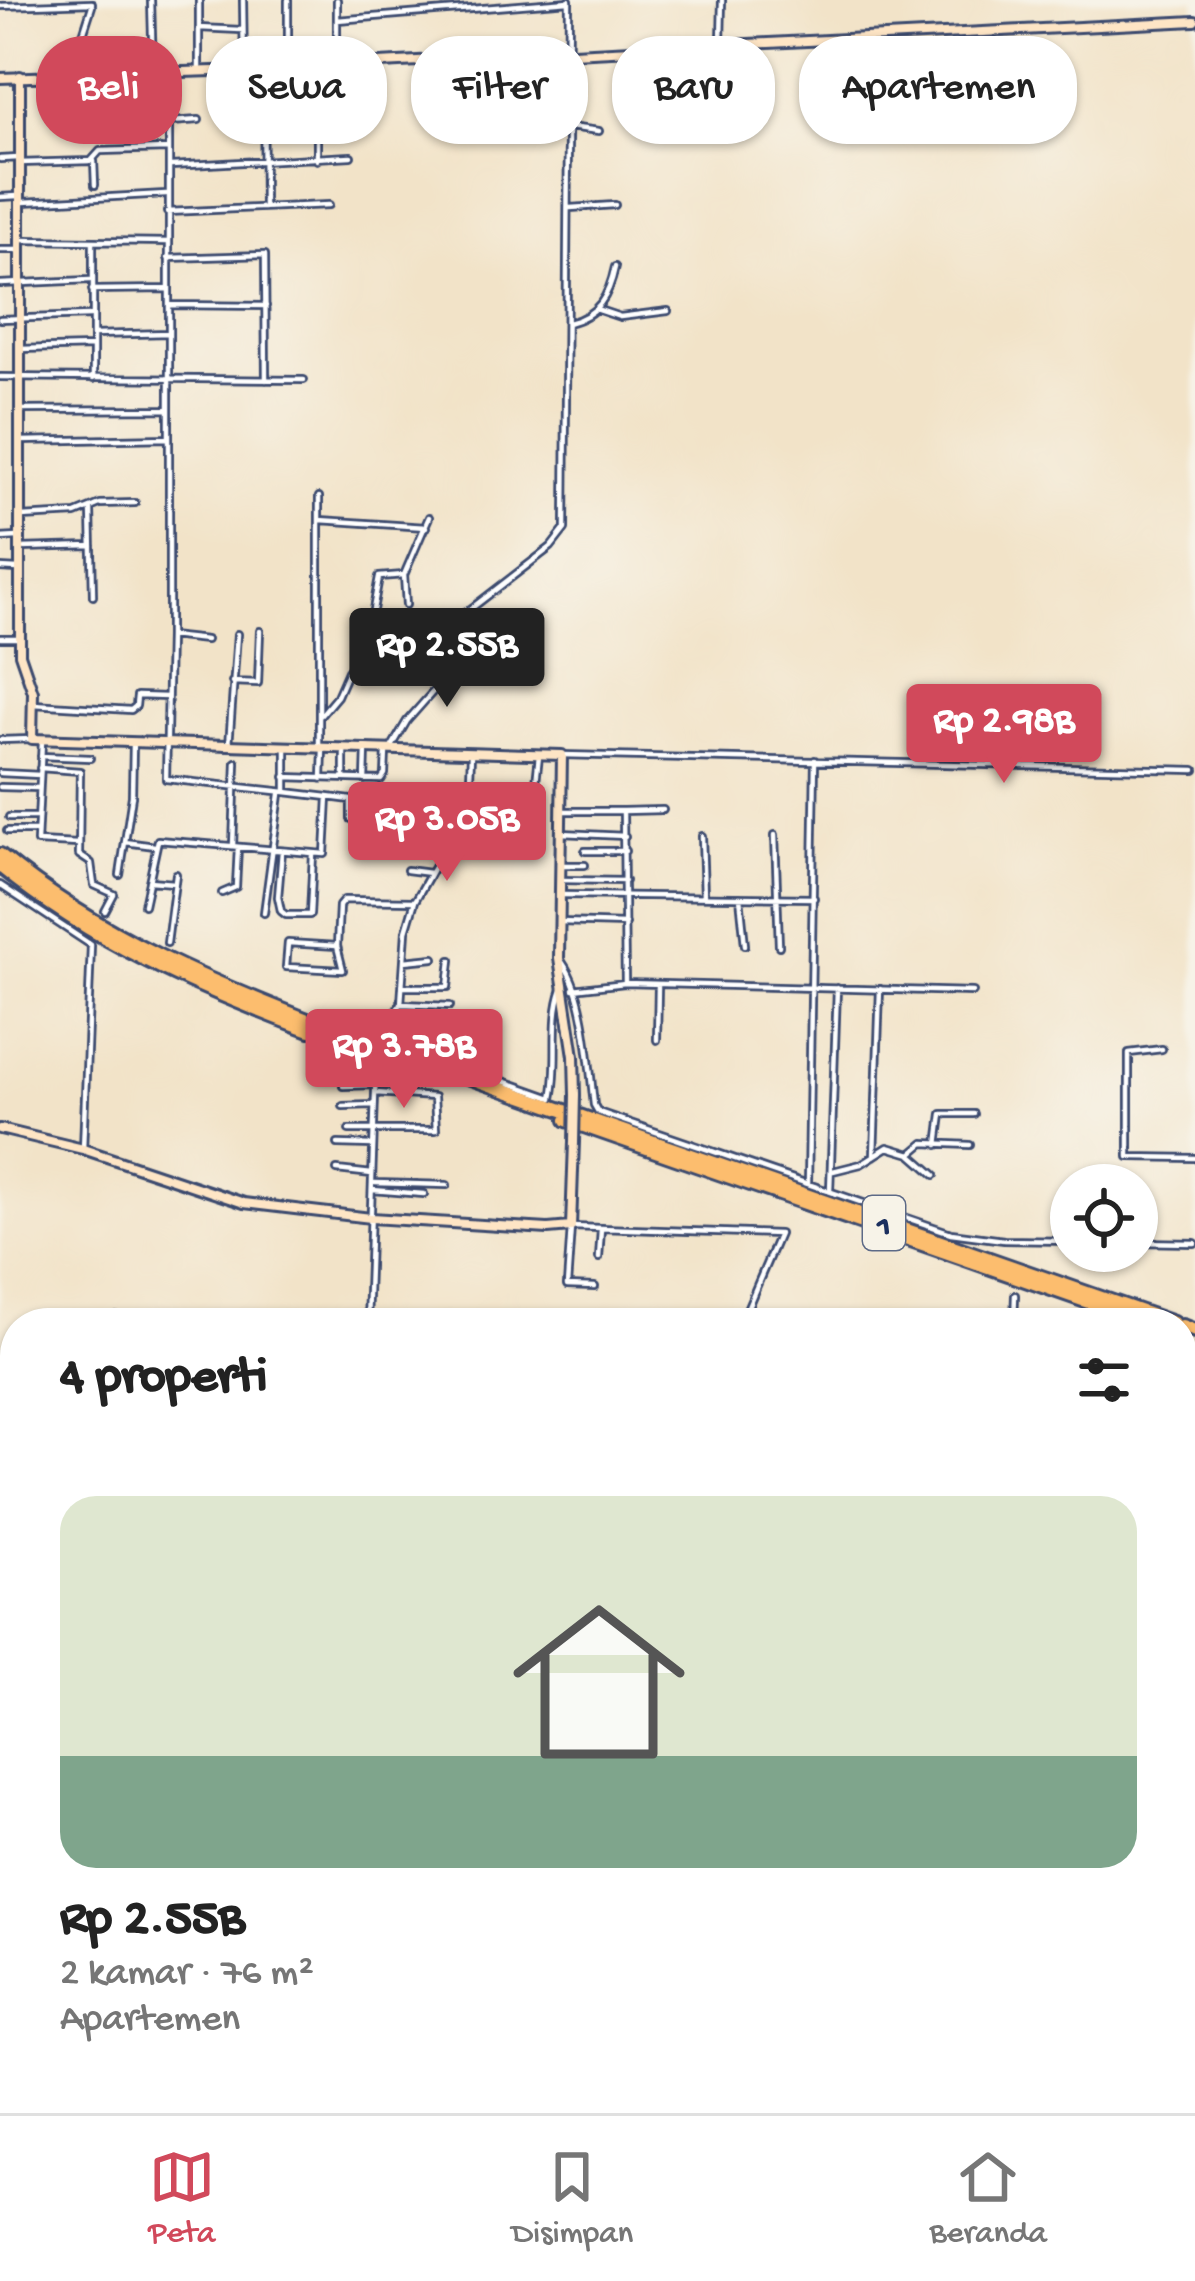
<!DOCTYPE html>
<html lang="id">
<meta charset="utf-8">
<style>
:root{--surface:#fff;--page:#f2f2f2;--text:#222;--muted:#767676;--line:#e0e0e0;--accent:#d1495b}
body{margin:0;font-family:"Gochi Hand",sans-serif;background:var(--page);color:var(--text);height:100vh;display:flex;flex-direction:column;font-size:45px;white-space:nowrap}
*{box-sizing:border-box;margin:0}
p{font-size:39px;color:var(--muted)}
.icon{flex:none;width:66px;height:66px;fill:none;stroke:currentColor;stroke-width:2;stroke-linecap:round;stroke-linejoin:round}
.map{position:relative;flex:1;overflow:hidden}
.details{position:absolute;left:0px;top:1308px;width:1197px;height:807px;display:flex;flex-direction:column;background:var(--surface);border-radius:48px 48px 0 0;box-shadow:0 3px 9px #0004}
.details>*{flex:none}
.hud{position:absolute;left:36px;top:36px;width:1125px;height:108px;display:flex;gap:24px}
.fabs{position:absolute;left:1050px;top:1164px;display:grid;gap:24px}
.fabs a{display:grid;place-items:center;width:108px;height:108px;border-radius:50%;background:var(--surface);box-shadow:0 3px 9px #0004;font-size:60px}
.price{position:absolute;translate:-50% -102px;padding:0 27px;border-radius:12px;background:var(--accent);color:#fff;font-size:39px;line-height:78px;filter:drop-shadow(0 3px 6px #0008)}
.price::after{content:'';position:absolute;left:50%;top:72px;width:36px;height:27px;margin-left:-18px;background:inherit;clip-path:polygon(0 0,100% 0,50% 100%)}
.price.selected{background:#222;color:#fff}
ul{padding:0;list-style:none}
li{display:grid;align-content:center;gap:24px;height:636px;padding:0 60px}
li+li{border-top:3px solid var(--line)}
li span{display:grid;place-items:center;height:372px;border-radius:36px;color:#555}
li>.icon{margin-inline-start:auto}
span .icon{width:216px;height:216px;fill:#fffc;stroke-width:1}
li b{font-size:51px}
h2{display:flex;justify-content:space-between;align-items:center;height:144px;padding:0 60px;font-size:51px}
.pill{padding:0 42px;border-radius:48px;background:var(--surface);box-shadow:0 3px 9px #0004;font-size:42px;line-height:108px}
.pill.selected{background:var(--accent);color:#fff}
.dock{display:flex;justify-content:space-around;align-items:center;height:168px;border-top:3px solid var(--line);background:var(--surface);font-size:33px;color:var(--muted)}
.dock a{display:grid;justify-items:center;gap:6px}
.dock .selected{color:var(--accent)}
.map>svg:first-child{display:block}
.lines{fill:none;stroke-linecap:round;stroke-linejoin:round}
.street-casing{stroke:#3b4a6e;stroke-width:10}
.secondary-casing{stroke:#3b4a6e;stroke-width:14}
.highway-casing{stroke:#3b4a6e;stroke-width:18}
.street{stroke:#fff;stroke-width:4.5}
.secondary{stroke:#fee5c5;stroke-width:8}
.highway{stroke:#fcbd6e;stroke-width:12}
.secondary-bridge-casing{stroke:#3b4a6e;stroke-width:14;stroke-linecap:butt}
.secondary-bridge{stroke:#fee5c5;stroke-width:8}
.labels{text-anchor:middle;stroke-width:12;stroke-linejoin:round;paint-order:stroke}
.shield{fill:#f7f3e8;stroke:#5d6a87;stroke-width:3}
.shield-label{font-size:33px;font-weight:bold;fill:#1b2f5e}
</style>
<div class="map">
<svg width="1195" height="2113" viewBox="0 0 1195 2113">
<rect width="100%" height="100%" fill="#f7f3e8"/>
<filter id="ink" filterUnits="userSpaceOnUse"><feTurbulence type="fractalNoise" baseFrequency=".00833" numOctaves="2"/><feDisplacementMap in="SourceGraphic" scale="24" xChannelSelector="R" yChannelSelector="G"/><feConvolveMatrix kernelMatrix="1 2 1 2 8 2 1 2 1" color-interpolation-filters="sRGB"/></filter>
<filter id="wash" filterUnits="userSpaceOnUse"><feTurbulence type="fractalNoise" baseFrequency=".004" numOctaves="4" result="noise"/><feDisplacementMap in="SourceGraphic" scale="48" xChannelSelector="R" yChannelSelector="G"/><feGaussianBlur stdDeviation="2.7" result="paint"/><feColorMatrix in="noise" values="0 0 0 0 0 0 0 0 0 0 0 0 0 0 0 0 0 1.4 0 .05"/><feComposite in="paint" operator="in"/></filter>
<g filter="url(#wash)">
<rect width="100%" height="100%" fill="#f2e3c8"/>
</g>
<g filter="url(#ink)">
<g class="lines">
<defs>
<path id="street" d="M151 0 153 72
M243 0 244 70
M288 0V66
M337 0V64
M0 6 92 3
M337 20 569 1
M199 28 241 30
M721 42 722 0
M199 70V0
M263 70 264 208
M169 71V636L206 640
M70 75 92 6
M124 116 170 115
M265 116 351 114
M170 122 199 120
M569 127 599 131
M317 141V160
M0 159 19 158
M94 161 95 185
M19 163 91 161 100 151 167 149
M171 166 351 156
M0 197 18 196
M23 202 166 194
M570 208 615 205
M167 212 329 205
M20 240 169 242
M0 250H20
M168 258 265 255 266 380
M0 284 90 280
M92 290 169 289
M170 305 266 306
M596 309 620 317 668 311
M0 319 90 316
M568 323C598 316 609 296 615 267
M93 335 169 333
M20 349 92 347
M0 377 304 380
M93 379V243
M20 410 168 409
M20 441 168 438
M91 509 93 596
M21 517 76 514 100 504 135 503
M320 520 426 527
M0 538 18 537
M21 548 92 546
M0 568 18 569
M406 605 404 575 429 517
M169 636 166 779 286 792
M0 638H20
M232 682 258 683 260 631
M33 704 131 710 136 706 137 696 167 697
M321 715 337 696 348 671 366 648 379 577 404 575
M0 740 32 739
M42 741 37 842 78 844
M229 746 237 634
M319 748V497
M390 750 407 721 438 686 441 644 451 624 551 547 565 529 569 0
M562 755 1195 770
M41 756 90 758
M40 768 80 771 79 855 91 863 94 885 114 894 105 911
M0 773 40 775
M285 777 381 780 385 774 386 751
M322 779 323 748
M344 779V749
M365 780 366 749
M0 787 39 788
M535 792 539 755
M328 797 351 800V819
M561 811H623L625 983
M623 811 663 810
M9 817H38
M7 831H37
M561 833 625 836
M775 835 779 946
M702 836 704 896
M125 842 155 846
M233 846 236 762
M415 847 442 853
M282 851 278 897 281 911 286 915H310L313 854
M585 851H625
M561 865H585
M407 870 430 873
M120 875 132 796 133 744
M561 880 625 881
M149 881 174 883
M0 885 91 945 83 1149
M222 893 236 887 238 847
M562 895 814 898
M740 897 745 945
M415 901 406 931 401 1004 376 1036 552 1098C560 1063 550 1021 562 989
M144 905 158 840 325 854 328 797 286 792V749
M264 913 280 794
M560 922 625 924
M167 943 176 874
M337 946 343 970 286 967 288 943 337 946 339 906 344 900 415 901 469 805 471 754
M559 958C586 989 589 1065 594 1105L598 1112 951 1233 1004 1240 1071 1241
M404 961 434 958
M404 987H448L451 960
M573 989 625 983 973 992
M402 1004 450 1006
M379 1030 457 1031 459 1061
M657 1040 658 985
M1162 1049 1129 1053V1157L1195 1158
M343 1086 374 1085
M343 1106 373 1105
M349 1130H436L434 1097 376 1093
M338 1144 373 1145
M938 1145 942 1114H974
M911 1154 935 1175
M874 1156 880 989
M337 1170 372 1174
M833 1171 861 1164 888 1147 911 1154 924 1143 970 1145
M375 1183 447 1185
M808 1184 815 760
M372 1190 424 1194
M830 1191 837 988
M1137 1242 1195 1243
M599 1258 601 1229
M595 1287 567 1286 571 1227 779 1234 741 1323
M104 1323 108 1316 144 1319
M159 1323V1321
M215 1323V1319
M367 1323 376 1066
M1014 1323 1015 1295
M1182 1374 1195 1356
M1182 1426 1189 1427
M0 1490 15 1491
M11 1531H15
M0 1769 15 1770
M1182 1871 1195 1869
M1182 1949 1192 1680 1195 1673
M1182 1949 1195 1950
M1182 1964H1195
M1182 1986 1195 1987
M1182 2004 1195 2008
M1189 2007 1195 1990
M1182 2029 1195 2033
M0 2066 15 2067
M213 2100 330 2106
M912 2100 913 2113
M0 2106H35
M33 2113 37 2100
M200 2113 203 2100
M661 2113V2100"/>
<path id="secondary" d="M20 76V654L33 692 32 739 562 755 559 958 574 1056 575 1095
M0 78 244 70 1195 21
M0 1129 83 1149 244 1203 371 1218 548 1229 571 1227 574 1142"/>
<path id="highway" d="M0 855C99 937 214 984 333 1030L1173 1323
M0 866C93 942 198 988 310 1030
M567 1120 1143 1321
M1182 1326 1195 1331
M0 1573H15
M1182 1609 1195 1610"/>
</defs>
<use href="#street" class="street-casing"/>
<use href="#secondary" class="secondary-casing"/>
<use href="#highway" class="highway-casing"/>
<use href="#street" class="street"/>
<use href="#secondary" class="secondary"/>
<use href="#highway" class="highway"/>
<defs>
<path id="secondary-bridge" d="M574 1142 575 1095"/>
</defs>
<use href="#secondary-bridge" class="secondary-bridge-casing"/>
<use href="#secondary-bridge" class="secondary-bridge"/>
</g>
</g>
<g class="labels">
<rect class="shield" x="863" y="1196" width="42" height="54" rx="9"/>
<g class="shield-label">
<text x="884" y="1235">1</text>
</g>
</g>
</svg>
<div class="fabs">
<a><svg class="icon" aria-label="locate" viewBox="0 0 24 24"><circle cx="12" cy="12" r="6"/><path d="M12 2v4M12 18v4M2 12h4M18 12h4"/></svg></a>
</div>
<b class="price selected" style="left:447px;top:710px">Rp 2.55B</b>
<b class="price" style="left:1004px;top:786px">Rp 2.98B</b>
<b class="price" style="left:447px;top:884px">Rp 3.05B</b>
<b class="price" style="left:404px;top:1111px">Rp 3.78B</b>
<div class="hud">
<a class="pill selected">Beli</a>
<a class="pill">Sewa</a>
<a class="pill">Filter</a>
<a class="pill">Baru</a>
<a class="pill">Apartemen</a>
</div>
<section class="details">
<h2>4 properti<svg class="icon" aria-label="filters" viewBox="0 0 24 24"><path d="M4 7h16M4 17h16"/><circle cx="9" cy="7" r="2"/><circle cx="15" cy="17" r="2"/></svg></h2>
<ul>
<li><span style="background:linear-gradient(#dfe7d0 70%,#7fa58c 0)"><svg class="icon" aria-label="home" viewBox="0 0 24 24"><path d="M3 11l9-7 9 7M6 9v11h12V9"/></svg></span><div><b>Rp 2.55B</b><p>2 kamar · 76 m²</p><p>Apartemen</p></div></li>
</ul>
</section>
</div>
<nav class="dock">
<a class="selected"><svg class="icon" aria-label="map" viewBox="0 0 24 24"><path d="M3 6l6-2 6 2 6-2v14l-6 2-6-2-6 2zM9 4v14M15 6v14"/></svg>Peta</a>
<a><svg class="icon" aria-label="saved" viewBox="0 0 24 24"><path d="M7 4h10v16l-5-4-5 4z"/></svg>Disimpan</a>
<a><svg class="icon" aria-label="home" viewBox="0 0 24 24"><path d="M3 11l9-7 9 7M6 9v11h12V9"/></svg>Beranda</a>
</nav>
